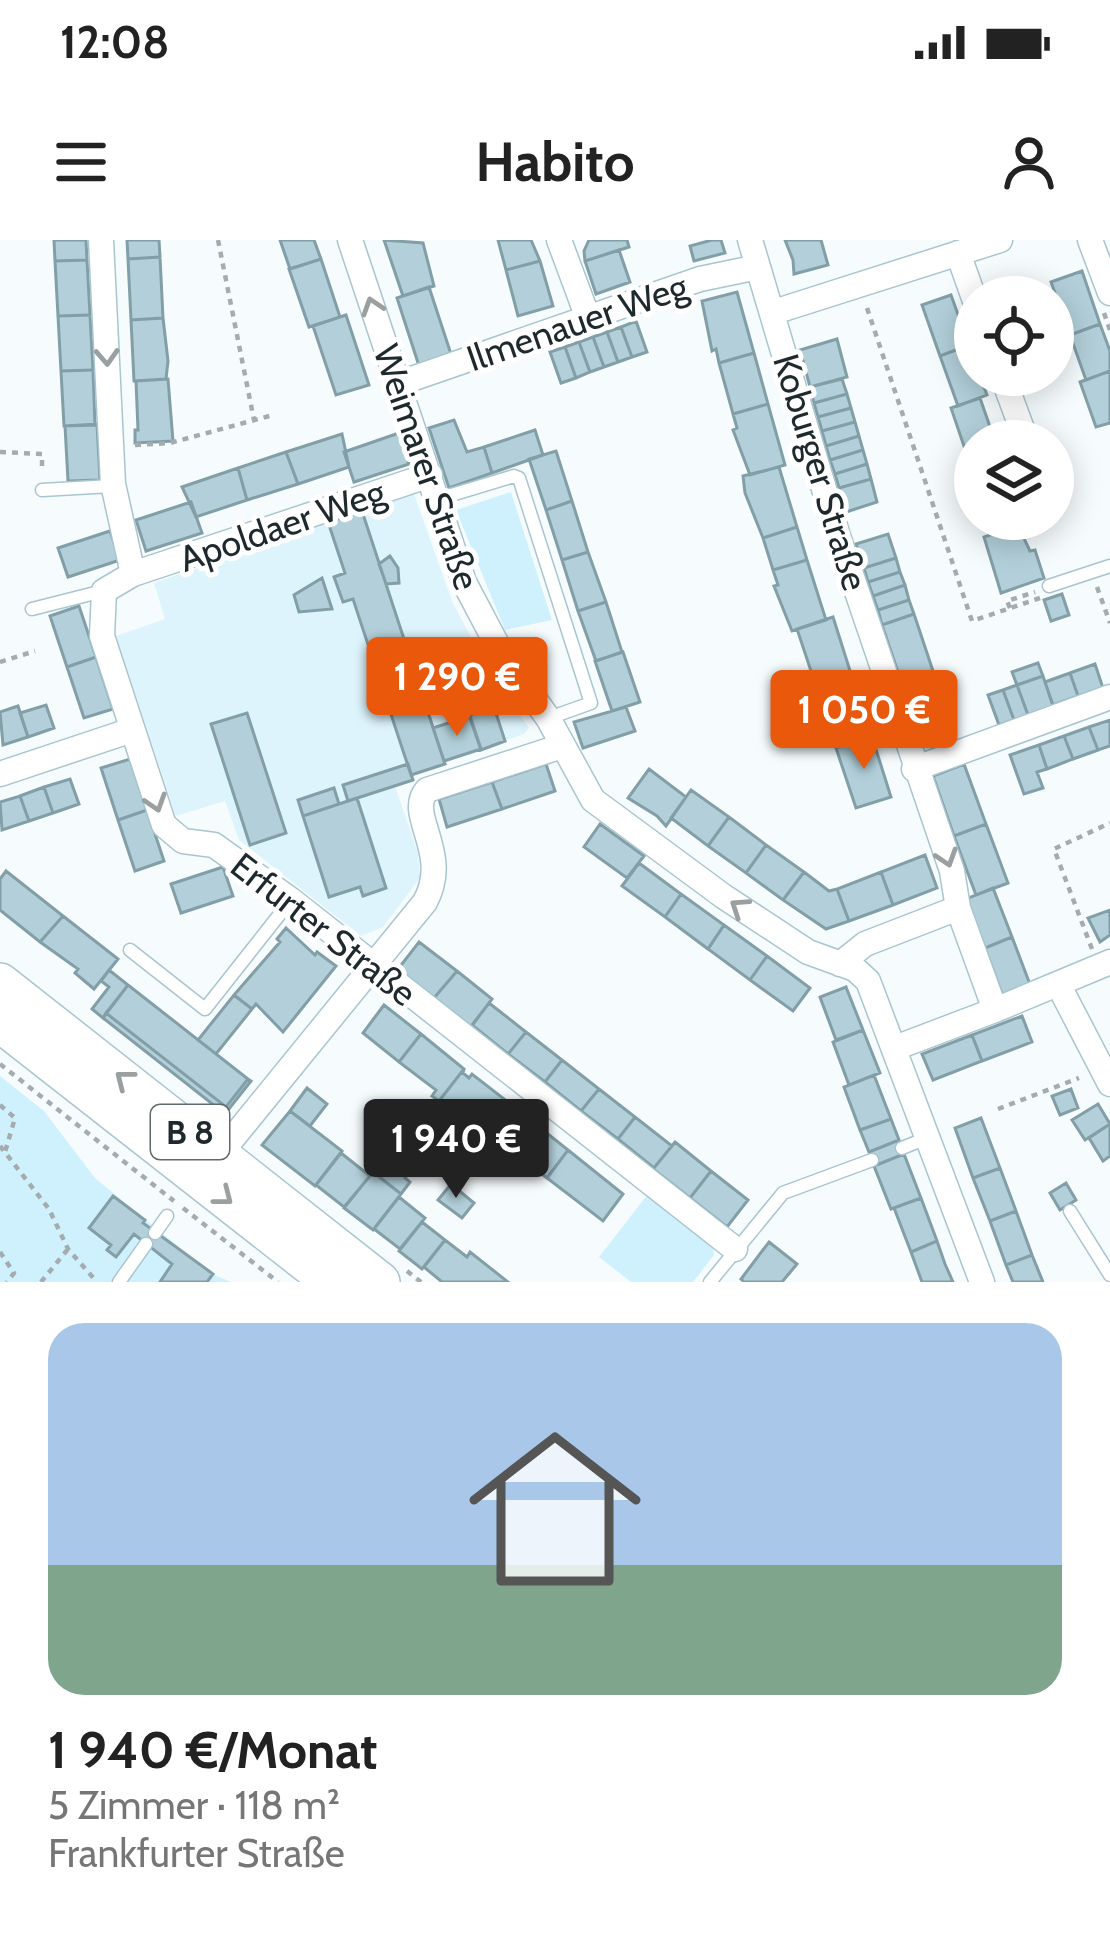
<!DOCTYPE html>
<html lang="de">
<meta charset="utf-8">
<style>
:root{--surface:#fff;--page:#f6f6f6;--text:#222;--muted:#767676;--accent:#ea580c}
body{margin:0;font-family:Cabin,sans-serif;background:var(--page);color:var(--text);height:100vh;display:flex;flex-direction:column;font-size:45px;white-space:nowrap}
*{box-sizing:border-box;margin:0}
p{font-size:39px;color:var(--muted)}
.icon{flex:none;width:66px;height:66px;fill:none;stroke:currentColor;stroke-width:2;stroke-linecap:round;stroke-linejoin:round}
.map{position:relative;height:1042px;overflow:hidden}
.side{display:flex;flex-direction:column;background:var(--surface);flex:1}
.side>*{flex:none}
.fabs{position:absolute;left:954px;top:36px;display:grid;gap:24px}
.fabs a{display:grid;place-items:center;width:120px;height:120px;border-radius:50%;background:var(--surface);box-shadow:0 6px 30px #0003;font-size:60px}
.price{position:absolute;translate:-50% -102px;padding:0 27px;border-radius:12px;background:var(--accent);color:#fff;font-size:39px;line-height:78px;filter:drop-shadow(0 3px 6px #0008)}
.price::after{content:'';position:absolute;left:50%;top:72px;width:36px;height:27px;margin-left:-18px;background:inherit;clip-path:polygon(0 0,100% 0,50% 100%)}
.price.on{background:#222;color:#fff}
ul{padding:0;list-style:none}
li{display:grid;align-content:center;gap:24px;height:636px;padding:0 48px}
li span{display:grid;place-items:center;height:372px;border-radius:36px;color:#555}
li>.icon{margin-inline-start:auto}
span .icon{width:216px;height:216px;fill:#fffc;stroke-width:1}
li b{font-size:51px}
.status{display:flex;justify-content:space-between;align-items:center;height:84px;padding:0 60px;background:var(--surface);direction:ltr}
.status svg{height:33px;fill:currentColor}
header{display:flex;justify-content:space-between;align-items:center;height:156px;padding:0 48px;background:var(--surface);font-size:54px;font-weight:700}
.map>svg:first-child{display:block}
.built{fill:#ddf4fc}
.green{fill:#cef1fd}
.building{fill:#b3d0da;stroke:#829ea7;stroke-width:3}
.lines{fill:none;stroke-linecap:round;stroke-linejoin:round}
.service-casing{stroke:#a9c5cf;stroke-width:15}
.minor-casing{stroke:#a9c5cf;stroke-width:27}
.primary-casing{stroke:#a9c5cf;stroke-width:42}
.path{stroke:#a4acaf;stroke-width:4.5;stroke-dasharray:6 6;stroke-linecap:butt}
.service{stroke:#fff;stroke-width:12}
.minor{stroke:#fff;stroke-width:24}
.primary{stroke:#fff;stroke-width:39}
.oneway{stroke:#9a9fa0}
.labels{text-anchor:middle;stroke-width:10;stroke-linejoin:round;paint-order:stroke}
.shield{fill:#fff;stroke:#62696c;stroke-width:3}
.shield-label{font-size:33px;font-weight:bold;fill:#1e292d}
.street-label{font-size:36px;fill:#1e292d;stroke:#fff}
</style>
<div class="status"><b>12:08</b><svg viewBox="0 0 49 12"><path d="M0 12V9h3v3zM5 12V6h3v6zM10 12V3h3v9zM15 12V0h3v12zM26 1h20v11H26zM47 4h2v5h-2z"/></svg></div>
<header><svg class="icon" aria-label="menu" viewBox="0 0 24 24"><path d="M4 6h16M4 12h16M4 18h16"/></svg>Habito<svg class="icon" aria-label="person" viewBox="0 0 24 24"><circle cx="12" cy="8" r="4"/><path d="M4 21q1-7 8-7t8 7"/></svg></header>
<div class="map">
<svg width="1110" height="1042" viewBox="0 0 1110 1042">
<rect width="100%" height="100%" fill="#f6fcfe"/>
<path class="built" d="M414 254 452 361 485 424 529 488 524 494 445 521V524L412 535 413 540 395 546 418 613 420 638 383 687 361 696 239 600 225 561 176 576 116 396 165 379 154 343Z"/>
<path class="green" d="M511 252 552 380 505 390 456 270Z
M0 836 44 871 95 938 212 1034 231 1042H0Z
M648 954 713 1005 714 1015 693 1042H631L599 1017Z"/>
<path class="building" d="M54 0H86L87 20 55 21Z
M127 0H159L160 17 128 19Z
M280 0H314L321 19 290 29Z
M384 0 423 3 434 46 403 56Z
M498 0H531L540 21 506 30Z
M589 0H627L629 7 585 21 584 11Z
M712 0H721L725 13 694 21 690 6Z
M785 0H821L828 25 794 34 793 20Z
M619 10 630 42 596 54 585 21Z
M160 17 163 78 131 80 128 19Z
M321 19 340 77 309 87 289 29Z
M87 20 90 75 58 76 55 21Z
M540 21 553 66 518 76 506 30Z
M1082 31 1100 84 1070 95 1051 42Z
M429 47 452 117 420 129 397 58Z
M737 52 754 113 719 123 716 109 712 111 702 61Z
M951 55 969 105 940 116 922 65Z
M90 75 93 130 61 131 58 76Z
M346 75 369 145 336 155 313 86Z
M163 78 168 121 166 139 134 141 131 80Z
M636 81 647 112 632 117 621 87Z
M1100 84 1110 111V131L1086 140 1070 95Z
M621 87 632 117 618 122 607 92Z
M607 92 618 122 604 127 593 97Z
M593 97 604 127 590 132 579 102Z
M837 99 847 137 810 147 800 110Z
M579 102 590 132 576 138 565 107Z
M969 105 975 135H979L987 155 958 166 940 116Z
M565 107 576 138 561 143 550 112Z
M754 113 768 164 733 174 719 123Z
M93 130 95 185 64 186 61 131Z
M1110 131V183L1096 187 1080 142Z
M168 139 173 201 135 203V190H138L136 141Z
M842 139 847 154 814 163 810 147Z
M847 154 851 168 818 177 814 163Z
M980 158 995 201H975V208L966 212 951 168Z
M768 164 785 225 750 235 733 190 737 188 733 174Z
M851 168 855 182 822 191 818 177Z
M454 180 467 212 484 207 492 233 449 248 429 188Z
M855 182 859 196 826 206 822 191Z
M97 184 100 240 68 241 65 186Z
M535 190 543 215 492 233 484 207Z
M399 193 409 224 354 242 344 212Z
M342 194 349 227 298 244 286 212Z
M859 196 863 210 830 220 826 206Z
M863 210 867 224 835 234 830 220Z
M556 211 572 261 546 270 529 219Z
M286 212 298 244 247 260 238 228Z
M867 224 871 239 839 248 835 234Z
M779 227 797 287 763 298 745 253 743 236Z
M238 228 247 260 196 277 182 247Z
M871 239 877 262 846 272 839 248Z
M572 261 588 312 562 320 546 270Z
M191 262 202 293 146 311 136 280Z
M362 271 445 524 411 535 353 359 343 362 334 337 345 333 328 282Z
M1018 286 1030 311 1035 310 1044 338 1001 353 984 297Z
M797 287 807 320 773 330 763 298Z
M110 291 120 320 68 337 58 308Z
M888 294 896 318 864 328 856 304Z
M588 312 606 362 578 371 562 320Z
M390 316 398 328 399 343 386 344 379 324Z
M896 318 900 332 868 342 864 328Z
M807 320 826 380 792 391 774 346 778 345 773 330Z
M900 332 905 345 873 356 868 342Z
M322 338 332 369 299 372 294 355Z
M905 345 909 360 878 370 873 356Z
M1062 354 1069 375 1051 381 1044 360Z
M909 360 914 374 882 385 878 370Z
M606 362 622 412 596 421 578 371Z
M79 366 96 417 67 427 50 376Z
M914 374 934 434 902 444 882 385Z
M833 377 852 437 817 449 797 389Z
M623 412 640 462 612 471 595 421Z
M96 417 113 469 84 478 67 427Z
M1038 423 1043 436 1017 445 1012 432Z
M1095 424 1103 448 1078 456 1070 433Z
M1070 433 1078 456 1053 465 1045 442Z
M934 434 954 494 922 505 902 444Z
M1043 436 1053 466 1028 475 1017 445Z
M852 437 872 497 836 508 817 449Z
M1017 445 1028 475 1014 480 1003 450Z
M1003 450 1014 480 999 485 988 455Z
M46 465 54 488 28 497 20 473Z
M18 466 28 497 3 505 0 472Z
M494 467 505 501 481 510 469 475Z
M626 467 635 491 583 508 574 482Z
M247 473 286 593 250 605 211 484Z
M470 476 481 509 444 521 433 488Z
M1110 480V506L1098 510 1089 487Z
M1089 487 1098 510 1073 519 1064 496Z
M1064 496 1073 519 1047 529 1039 505Z
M872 497 891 557 856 568 836 508Z
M1039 505 1047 529 1037 532 1043 548 1024 554 1010 515Z
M130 519 147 570 118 580 101 528Z
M408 524 413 540 348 561 343 545Z
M546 524 555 551 502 569 492 542Z
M964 524 986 584 954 596 933 536Z
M649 529 686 557 666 586 657 576 628 558Z
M70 539 79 564 53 573 44 547Z
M492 542 502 569 447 587 439 559Z
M44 547 53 573 29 581 20 556Z
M334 548 339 564 303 576 298 560Z
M691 550 729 577 708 606 671 578Z
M20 556 29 581 2 590 0 562Z
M357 558 386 648 363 656 360 647 329 657 303 576Z
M147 570 164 621 135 631 118 580Z
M729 577 766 605 746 633 708 606Z
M600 584 644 616 627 638 584 607Z
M986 584 1008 643 976 655 954 596Z
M766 605 804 632 783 660 746 633Z
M925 615 937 648 893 665 881 632Z
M639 623 681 654 665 677 622 646Z
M223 627 233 656 181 673 171 644Z
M6 631 63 676 40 702 0 670V639Z
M804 632 829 651 837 649 849 681 826 689 783 660Z
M881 632 893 665 849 681 837 649Z
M993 648 1012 697 985 708 966 659Z
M681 654 724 685 708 709 665 677Z
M1110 670V695L1100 702 1088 678Z
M63 676 118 719 94 749 75 733 78 729 40 702Z
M724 685 767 716 750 740 708 709Z
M286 688 315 715 317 712 336 726 283 792 256 764 252 769 234 755 280 702 277 699Z
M1012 697 1031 747 1003 757 985 708Z
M419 702 457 731 434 758 398 729Z
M767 716 810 748 793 771 750 740Z
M109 730 128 745 103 778 92 769 109 747 101 741Z
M457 731 492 759 471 787 434 758Z
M128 745 248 839 226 867 106 773Z
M846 747 863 790 836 800 820 757Z
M234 755 252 769 216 814 198 800Z
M489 763 526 792 508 814 472 785Z
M384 765 421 794 399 822 363 793Z
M106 773 226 867 248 839 251 841 225 874 103 778Z
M1022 776 1032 802 982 821 972 795Z
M863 790 880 833 849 845 833 802Z
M526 792 562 820 545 842 508 814Z
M421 794 464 829 439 861 432 856 436 850 399 822Z
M972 795 982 821 933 840 922 814Z
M562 820 599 849 581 871 545 842Z
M464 829 463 833 469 838 472 834 513 866 487 899 439 861Z
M874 835 891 879 860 890 844 847Z
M307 848 327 864 310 886 290 871Z
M599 849 635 877 618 899 581 871Z
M1071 849 1078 868 1060 875 1052 856Z
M1098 864 1110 884 1085 900 1072 880Z
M513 866 568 910 547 938 491 894Z
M290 871 342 911 315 946 262 905Z
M635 877 672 906 654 928 618 899Z
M981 878 1000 928 973 938 955 888Z
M891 879 899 900 869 912 860 890Z
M1110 884V916L1103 921 1089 898Z
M899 900 904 914 874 926 869 912Z
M675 902 711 931 690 958 653 929Z
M568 910 623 954 603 981 547 938Z
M341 913 370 936 344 967 316 945Z
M904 914 921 958 891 969 874 926Z
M390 918 409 933 405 938 410 942 401 954 377 935Z
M1000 928 1016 971 990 981 973 938Z
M711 931 748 960 727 987 690 958Z
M373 932 401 954 373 990 344 968Z
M1066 943 1076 960 1060 970 1050 953Z
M451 944 474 963 462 978 438 960Z
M113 956 145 980 143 983 213 1034 207 1042H160L172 1024 134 994 116 1017 107 1010 111 1005 89 988Z
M399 957 425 978 400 1009 374 989Z
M921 958 937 1001 911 1012 894 968Z
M1016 971 1032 1015 1006 1025 990 981Z
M422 982 445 1000 422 1029 399 1011Z
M445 1000 467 1017 470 1012 508 1042H442L424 1027Z
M937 1001 945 1024 953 1042H922L911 1012Z
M769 1002 797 1024 782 1042H744L741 1039Z
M1032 1015 1043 1042H1013L1006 1025Z"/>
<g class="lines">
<defs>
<path id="service" d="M42 250 112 246
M438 259 514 236 519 238 591 463 549 478
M1049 346 1110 326
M32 369 103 351
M130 710 205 769 291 660
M902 908 927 898
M1070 971 1110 1035
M155 993 167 976
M119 1042 146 1004
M710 1042 783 953 872 920"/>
<path id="minor" d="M101 0 113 244 133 334 104 351 102 396 164 585 183 601 214 605 291 660 735 1009
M350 0 464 342 502 414 548 478 593 560 723 656 808 712 855 729 868 741 982 1042
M559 0 588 78
M750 0 838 296 952 631 958 668
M1090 0 1110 53
M958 13 975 61
M774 72 1000 0
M1002 135 1025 197 1030 201
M397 144 700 39 758 27
M133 334 430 235
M914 529 1110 457
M0 534 132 490
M840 724 865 704 958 668 995 770 895 808
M1058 744 1110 844
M995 770 1110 722
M219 915 425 662C452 612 405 575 427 550L562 506"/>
<path id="primary" d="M0 743 380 1042
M0 782 332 1042"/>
</defs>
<use href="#service" class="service-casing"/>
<use href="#minor" class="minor-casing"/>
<use href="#primary" class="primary-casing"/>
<path class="path" d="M218 0 254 180
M867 68 972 381 1040 358
M1104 73 1110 90
M135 205 170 203 273 175
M0 212 42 214V232
M1097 347 1110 383
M1010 368 1007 361 1035 352
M0 422 35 411
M1092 709 1054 609 1110 583
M0 824 174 961
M0 865 15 878 5 912
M998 869 1079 838
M0 906 49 969 68 1009 97 1042
M183 968 278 1042
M0 1012 14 1033 7 1042
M407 1031 421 1042
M41 1042 68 1009"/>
<use href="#service" class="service"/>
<use href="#minor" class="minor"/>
<use href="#primary" class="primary"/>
</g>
<defs><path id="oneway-chevron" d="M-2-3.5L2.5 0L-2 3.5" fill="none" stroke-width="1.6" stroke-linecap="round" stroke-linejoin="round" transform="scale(3)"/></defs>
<g class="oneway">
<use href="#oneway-chevron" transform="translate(372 66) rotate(-108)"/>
<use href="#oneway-chevron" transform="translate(107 117) rotate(87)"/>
<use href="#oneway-chevron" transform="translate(156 563) rotate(72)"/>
<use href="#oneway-chevron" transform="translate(947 618) rotate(72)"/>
<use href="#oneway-chevron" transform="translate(739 667) rotate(-146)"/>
<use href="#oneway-chevron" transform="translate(124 839) rotate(-142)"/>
<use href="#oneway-chevron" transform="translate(224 957) rotate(38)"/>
</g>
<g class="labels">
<rect class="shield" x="151" y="865" width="78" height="54" rx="9"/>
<g class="shield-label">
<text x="190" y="904">B 8</text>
</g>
<g class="street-label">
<text transform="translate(577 82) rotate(-19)" y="13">Ilmenauer Weg</text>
<text transform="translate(427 227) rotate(71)" y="13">Weimarer Straße</text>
<text transform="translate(821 232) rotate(73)" y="13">Koburger Straße</text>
<text transform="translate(282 285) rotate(-19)" y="13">Apoldaer Weg</text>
<text transform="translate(324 689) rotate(38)" y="13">Erfurter Straße</text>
</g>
</g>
</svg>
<div class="fabs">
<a><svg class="icon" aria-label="locate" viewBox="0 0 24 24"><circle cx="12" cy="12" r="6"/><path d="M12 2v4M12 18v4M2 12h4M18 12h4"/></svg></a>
<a><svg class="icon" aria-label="layers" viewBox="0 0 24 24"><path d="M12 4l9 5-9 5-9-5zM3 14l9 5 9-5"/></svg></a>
</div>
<b class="price" style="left:457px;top:499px">1 290 €</b>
<b class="price" style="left:864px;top:532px">1 050 €</b>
<b class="price on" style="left:456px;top:961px">1 940 €</b>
</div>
<section class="side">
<ul>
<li><span style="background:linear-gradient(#a9c7e8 65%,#7fa58c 0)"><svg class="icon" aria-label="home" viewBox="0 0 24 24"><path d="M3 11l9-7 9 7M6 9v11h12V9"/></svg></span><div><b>1 940 €/Monat</b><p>5 Zimmer · 118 m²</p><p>Frankfurter Straße</p></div></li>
</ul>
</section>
